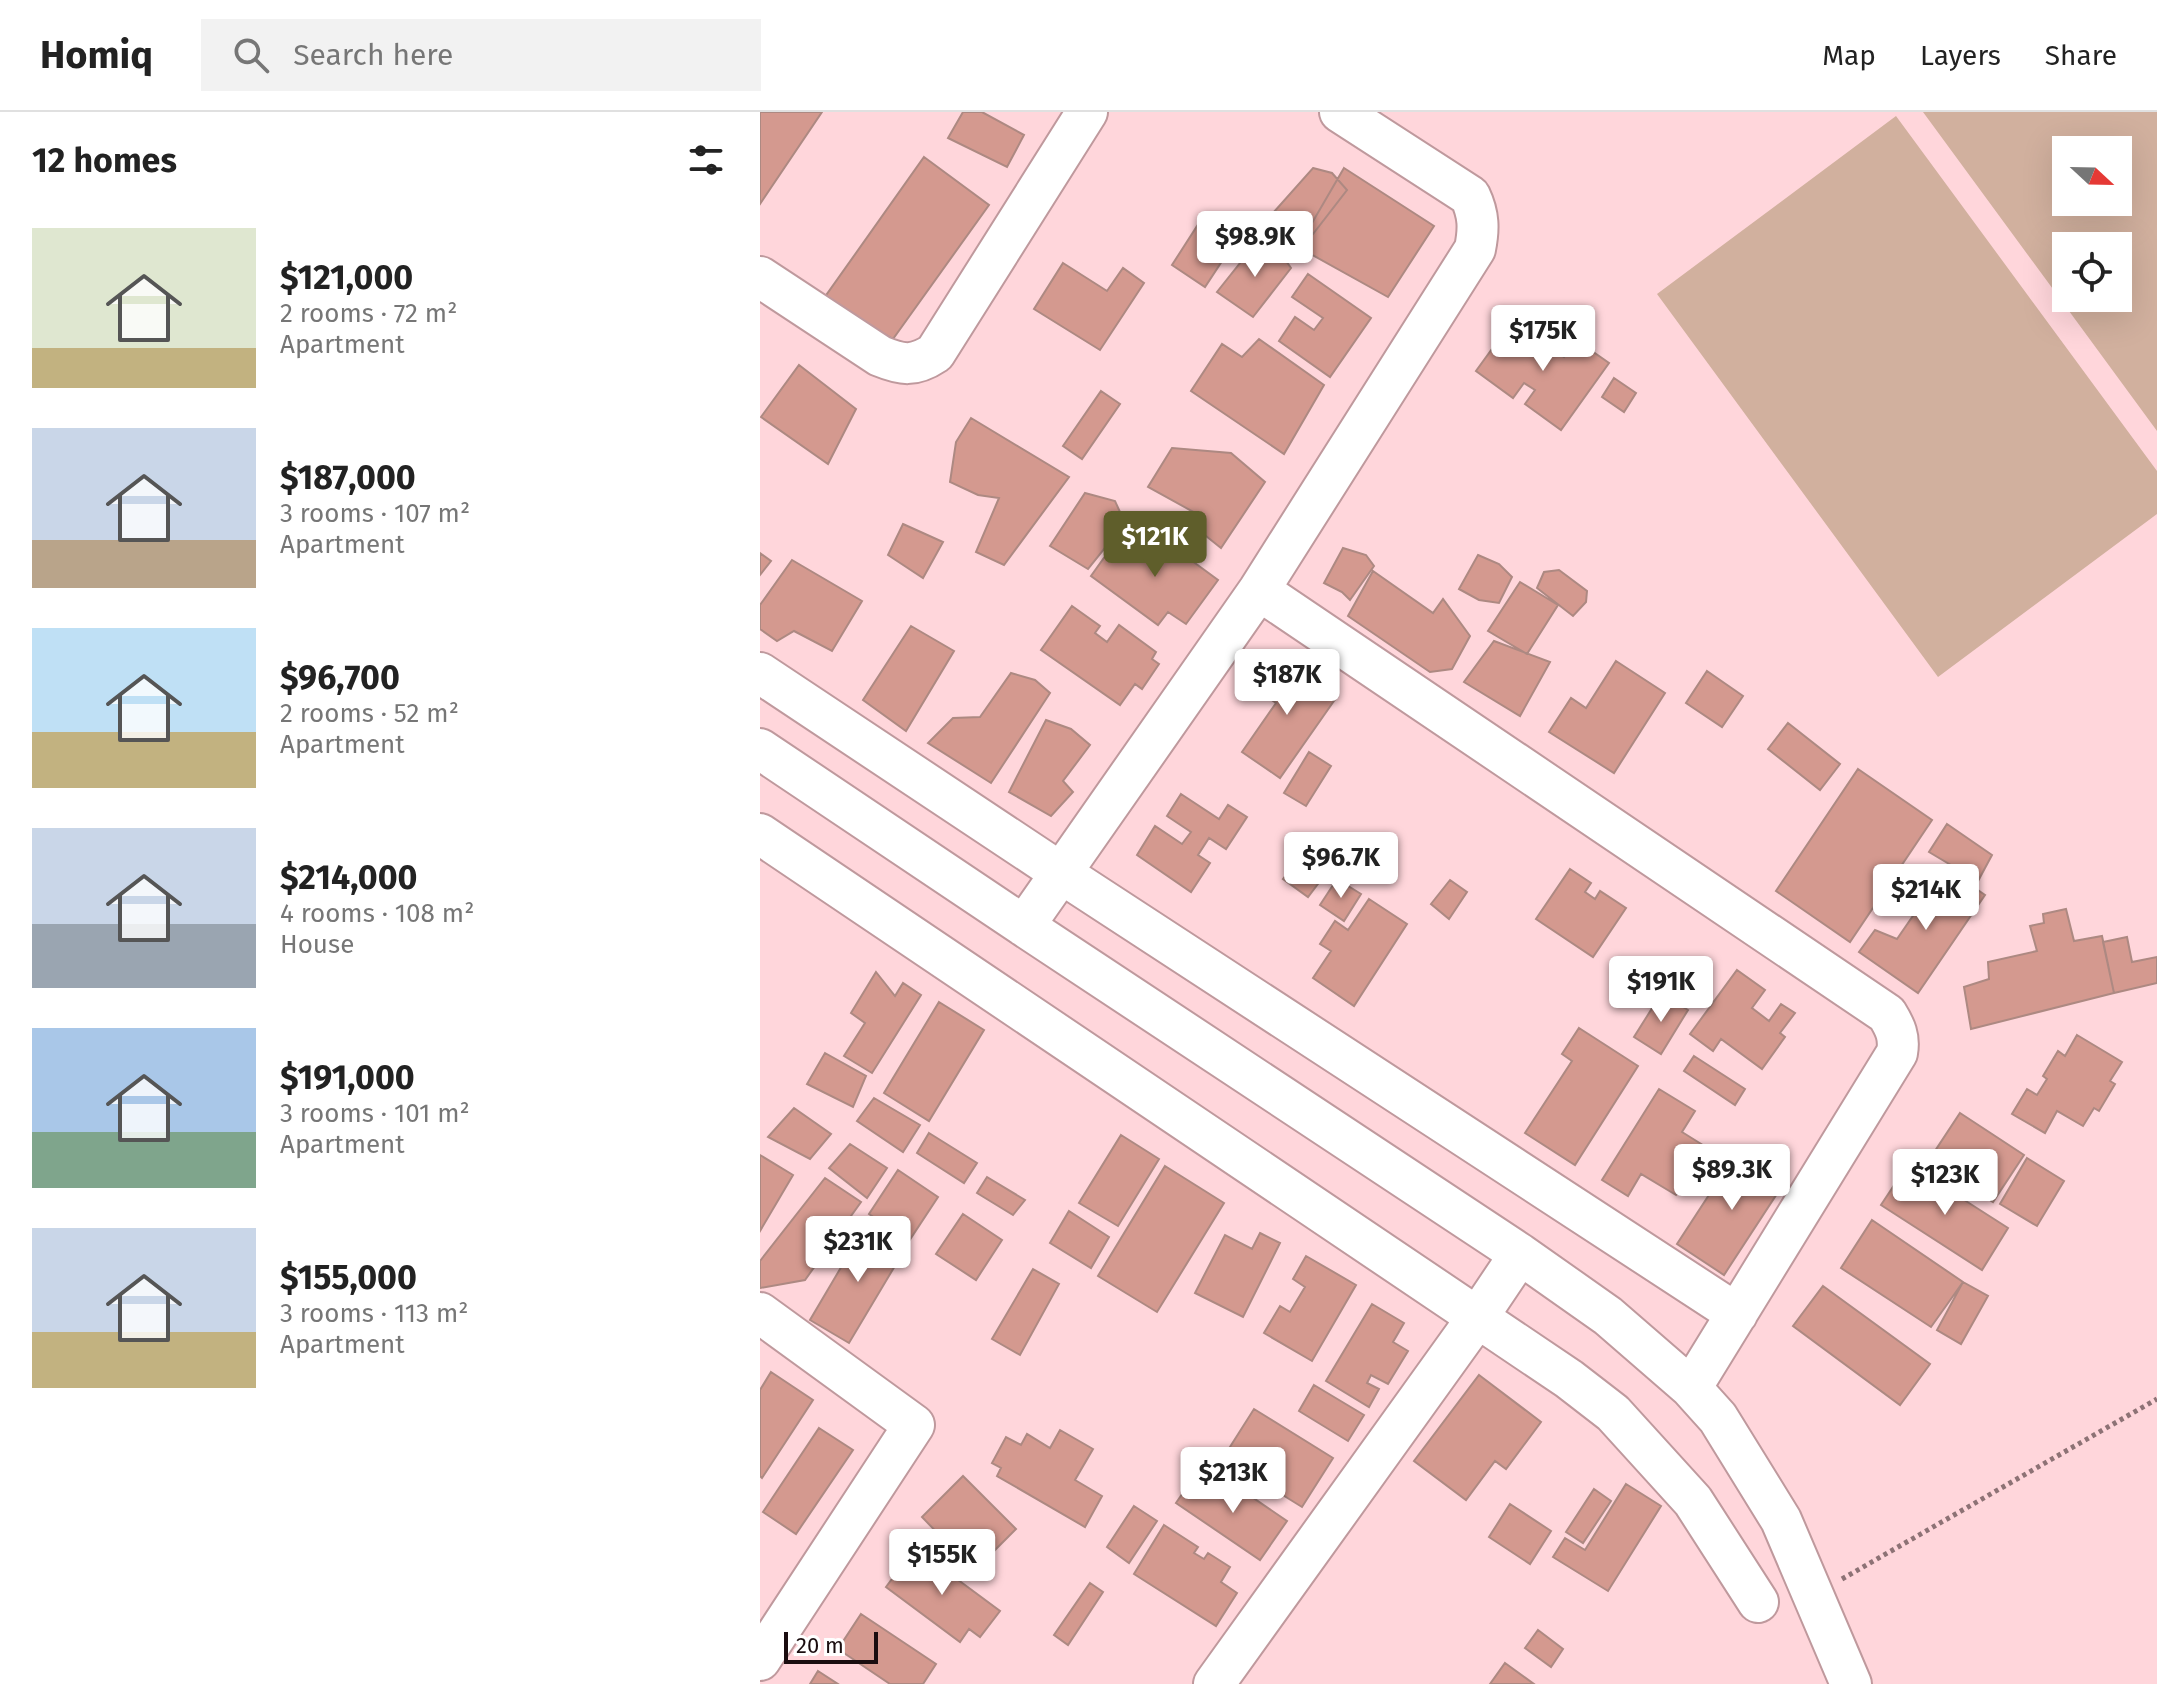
<!DOCTYPE html>
<meta charset="utf-8">
<style>
:root{--surface:#fff;--page:#f2f2f2;--text:#222;--muted:#767676;--line:#e0e0e0;--accent:#5f5e2b}
body{margin:0;font-family:"Fira Sans",sans-serif;background:var(--page);color:var(--text);height:100vh;display:flex;flex-direction:column;font-size:30px;white-space:nowrap}
*{box-sizing:border-box;margin:0}
p{font-size:26px;color:var(--muted)}
.icon{flex:none;width:44px;height:44px;fill:none;stroke:currentColor;stroke-width:2;stroke-linecap:round;stroke-linejoin:round}
.map{position:relative;flex:1;overflow:hidden}
.sheet{display:flex;flex-direction:column;background:var(--surface);width:760px}
.sheet>*{flex:none}
.needle{width:52px;rotate:112deg}
.tools{position:absolute;left:1292px;top:24px;display:grid;gap:16px}
.tools a{display:grid;place-items:center;width:80px;height:80px;border-radius:0px;background:var(--surface);box-shadow:0 8px 32px #0002;font-size:40px}
.scale{position:absolute;left:24px;bottom:20px;width:94px;box-sizing:border-box;padding-left:8px;border:4px solid #1a0d0f;border-top:0;font-size:22px;line-height:28px;white-space:nowrap;color:#1a0d0f;-webkit-text-stroke:6px #fff;paint-order:stroke}
.price{position:absolute;translate:-50% -68px;padding:0 18px;border-radius:8px;background:#fff;color:#222;font-size:26px;line-height:52px;filter:drop-shadow(0 2px 4px #0008)}
.price::after{content:'';position:absolute;left:50%;top:48px;width:24px;height:18px;margin-left:-12px;background:inherit;clip-path:polygon(0 0,100% 0,50% 100%)}
.price.on{background:var(--accent);color:#fff}
ul{padding:0;list-style:none}
li{display:flex;align-items:center;gap:24px;height:200px;padding:0 32px}
li span{display:grid;place-items:center;flex:none;width:224px;height:160px;border-radius:0px;color:#555}
li>.icon{margin-inline-start:auto}
span .icon{width:96px;height:96px;fill:#fffc;stroke-width:1}
li b{font-size:34px}
h2{display:flex;justify-content:space-between;align-items:center;height:96px;padding:0 32px;font-size:34px}
header{display:flex;align-items:center;gap:48px;box-sizing:border-box;height:112px;padding:0 40px;background:var(--surface);border-bottom:2px solid var(--line)}
header strong{font-size:38px}
nav{display:flex;gap:44px;margin-inline-start:auto;font-size:28px}
.search{width:560px;height:72px;background:var(--page);display:flex;align-items:center;gap:20px;box-sizing:border-box;padding:0 28px;border-radius:0px;color:var(--muted);font-size:30px}
main{display:flex;flex:1;min-height:0}
.map>svg:first-child{display:block}
.green{fill:#d1b09e;fill-rule:evenodd}
.building{fill:#d4998f;stroke:#ad8982;stroke-width:2}
.lines{fill:none;stroke-linecap:round;stroke-linejoin:round}
.minor-casing{stroke:#bf999d;stroke-width:44}
.path{stroke:#8d7275;stroke-width:5;stroke-dasharray:4 4;stroke-linecap:butt}
.minor{stroke:#fff;stroke-width:40}
</style>
<header>
<strong>Homiq</strong>
<div class="search"><svg class="icon" aria-label="search" viewBox="0 0 24 24"><circle cx="10" cy="10" r="6"/><path d="M15 15l6 6"/></svg>Search here</div>
<nav><a>Map</a><a>Layers</a><a>Share</a></nav>
</header>
<main>
<section class="sheet">
<h2>12 homes<svg class="icon" aria-label="filters" viewBox="0 0 24 24"><path d="M4 7h16M4 17h16"/><circle cx="9" cy="7" r="2"/><circle cx="15" cy="17" r="2"/></svg></h2>
<ul>
<li><span style="background:linear-gradient(#dfe7d0 75%,#c2b280 0)"><svg class="icon" aria-label="home" viewBox="0 0 24 24"><path d="M3 11l9-7 9 7M6 9v11h12V9"/></svg></span><div><b>$121,000</b><p>2 rooms · 72 m²</p><p>Apartment</p></div></li>
<li><span style="background:linear-gradient(#c9d6e8 70%,#b9a48a 0)"><svg class="icon" aria-label="home" viewBox="0 0 24 24"><path d="M3 11l9-7 9 7M6 9v11h12V9"/></svg></span><div><b>$187,000</b><p>3 rooms · 107 m²</p><p>Apartment</p></div></li>
<li><span style="background:linear-gradient(#bfe0f5 65%,#c2b280 0)"><svg class="icon" aria-label="home" viewBox="0 0 24 24"><path d="M3 11l9-7 9 7M6 9v11h12V9"/></svg></span><div><b>$96,700</b><p>2 rooms · 52 m²</p><p>Apartment</p></div></li>
<li><span style="background:linear-gradient(#c9d6e8 60%,#9aa5b1 0)"><svg class="icon" aria-label="home" viewBox="0 0 24 24"><path d="M3 11l9-7 9 7M6 9v11h12V9"/></svg></span><div><b>$214,000</b><p>4 rooms · 108 m²</p><p>House</p></div></li>
<li><span style="background:linear-gradient(#a9c7e8 65%,#7fa58c 0)"><svg class="icon" aria-label="home" viewBox="0 0 24 24"><path d="M3 11l9-7 9 7M6 9v11h12V9"/></svg></span><div><b>$191,000</b><p>3 rooms · 101 m²</p><p>Apartment</p></div></li>
<li><span style="background:linear-gradient(#c9d6e8 65%,#c2b280 0)"><svg class="icon" aria-label="home" viewBox="0 0 24 24"><path d="M3 11l9-7 9 7M6 9v11h12V9"/></svg></span><div><b>$155,000</b><p>3 rooms · 113 m²</p><p>Apartment</p></div></li>
</ul>
</section>
<div class="map">
<svg width="1397" height="1572" viewBox="0 0 1397 1572">
<rect width="100%" height="100%" fill="#ffd6db"/>
<path class="green" d="M1163 0H1397V319ZM1358 38V90H1306V38ZM1358 134V186H1306V134Z
M1136 4 1397 359V402L1178 565 897 182Z"/>
<path class="building" d="M0 0H62L0 92Z
M203 0H222L264 23 247 55 188 26Z
M164 45 229 93 133 227 62 189Z
M553 56 572 61 587 78 553 122 513 101Z
M584 56 674 114 628 185 538 135Z
M439 111 472 134 445 175 412 153Z
M496 131 519 139 531 156 493 205 457 180Z
M303 151 347 179 363 156 384 171 340 238 274 197Z
M548 162 611 206 570 265 519 229 535 205 554 218 563 206 532 185Z
M753 208 804 245 816 228 849 251 801 318 765 292 775 278 764 271 753 286 716 259Z
M499 227 564 273 524 342 431 279 462 232 482 245Z
M39 253 96 297 68 352 1 305Z
M854 266 876 281 864 300 842 285Z
M341 279 360 292 322 347 303 334Z
M211 306 309 365 244 453 216 440 239 386 218 383 190 370 196 330Z
M412 336 471 341 505 370 461 436 431 412 439 403 388 375Z
M325 381 355 389 365 411 328 457 290 434Z
M143 412 183 430 163 466 128 443Z
M394 421 458 468 426 512 408 500 398 513 331 464 361 422 382 438Z
M583 436 606 443 614 454 590 488 582 480 564 471Z
M0 441 11 449 0 463Z
M718 443 739 452 752 465 739 491 719 488 699 477Z
M32 448 102 489 72 539 34 519 17 529 0 517V493Z
M799 458 827 479 826 490 813 504 777 476 784 460Z
M613 459 673 501 683 487 710 524 692 557 670 560 588 504Z
M760 470 798 493 767 542 728 519Z
M312 494 340 514 335 521 347 530 359 513 396 540 392 547 399 552 382 577 375 572 360 593 281 538Z
M151 514 194 539 146 619 103 588Z
M734 529 790 550 760 604 704 570Z
M518 545 576 586 520 666 482 640 516 591 496 577Z
M856 549 905 581 854 661 789 620 811 586 826 596Z
M947 559 983 584 962 615 926 591Z
M251 561 275 568 290 581 231 671 168 631 193 606 220 605Z
M286 608 311 617 330 633 303 669 313 680 291 704 249 680Z
M1028 611 1080 652 1060 678 1008 637Z
M549 640 571 654 546 694 524 681Z
M1098 657 1172 708 1090 830 1016 779Z
M421 682 459 707 468 693 487 705 466 737 449 726 438 743 450 751 431 780 377 743 395 714 422 732 431 720 407 704Z
M1187 712 1232 743 1218 769 1169 740Z
M549 733 573 752 548 785 523 767Z
M1186 756 1225 783 1158 881 1099 840 1115 818 1137 827Z
M810 757 831 771 825 780 835 787 840 779 866 796 833 845 776 807Z
M577 767 601 782 584 809 560 793Z
M690 768 707 780 689 807 671 792Z
M609 787 647 812 594 894 553 866 571 839 560 832 575 809 588 818Z
M1306 797 1314 829 1342 824 1354 881 1211 917 1204 875 1229 867 1228 850 1277 839 1270 814 1284 811 1283 802Z
M1367 825 1372 850 1397 845V871L1354 881 1343 830Z
M977 858 1005 878 992 896 1009 909 1021 892 1035 901 1020 921 1025 925 1002 957 961 927 953 939 930 922Z
M116 860 135 884 143 871 161 883 112 961 84 944 105 911 91 901Z
M901 882 928 898 901 942 874 925Z
M179 890 224 918 169 1009 124 981Z
M819 916 878 954 815 1053 765 1021 812 949 802 942Z
M1317 923 1362 950 1350 969 1355 972 1339 999 1334 996 1323 1014 1297 999 1285 1021 1252 1002 1267 977 1277 983 1287 967 1283 964 1298 939 1305 944Z
M65 941 106 964 93 995 47 972Z
M934 944 985 977 975 993 924 959Z
M899 977 935 999 922 1020 946 1035 916 1083 881 1062 868 1084 842 1068Z
M114 986 160 1013 143 1040 97 1009Z
M34 996 71 1022 50 1047 8 1025Z
M1200 1001 1264 1043 1233 1090 1169 1048Z
M169 1021 217 1051 204 1071 157 1041Z
M361 1023 399 1047 358 1114 319 1091Z
M90 1032 127 1056 107 1086 69 1056Z
M979 1037 1026 1068 964 1163 917 1132Z
M0 1043 33 1063 0 1119Z
M1267 1046 1304 1069 1277 1114 1240 1092Z
M1148 1052 1248 1116 1222 1158 1121 1093Z
M405 1054 464 1091 397 1200 338 1164Z
M138 1058 178 1085 149 1129 109 1102Z
M227 1065 265 1088 253 1103 217 1081Z
M65 1066 101 1090 45 1168 0 1176V1149Z
M309 1099 349 1125 331 1156 290 1131Z
M203 1102 242 1128 216 1168 176 1142Z
M1112 1108 1203 1170 1171 1215 1081 1156Z
M106 1113 145 1137 89 1231 50 1208Z
M500 1121 520 1131 483 1205 435 1181 465 1123 492 1137Z
M546 1144 596 1173 552 1249 504 1221 520 1194 530 1200 545 1175 533 1167Z
M273 1157 299 1172 260 1243 232 1227Z
M1203 1170 1228 1184 1201 1232 1177 1218Z
M1063 1174 1170 1252 1140 1293 1033 1214Z
M612 1192 644 1211 633 1230 648 1239 628 1272 611 1263 607 1271 619 1277 609 1295 566 1269Z
M11 1260 53 1288 2 1366 0 1364V1278Z
M719 1263 781 1310 746 1357 735 1349 706 1388 654 1349Z
M554 1273 604 1303 588 1329 539 1299Z
M494 1297 573 1346 542 1395 463 1346Z
M59 1316 93 1338 36 1422 3 1400Z
M300 1318 333 1337 315 1368 342 1384 325 1415 237 1364 241 1356 232 1351 246 1325 261 1333 267 1322 290 1336Z
M438 1359 478 1386 483 1379 527 1409 500 1448 416 1391Z
M203 1364 256 1417 224 1449 197 1423 188 1432 162 1405Z
M866 1372 901 1394 848 1479 793 1445 805 1426 825 1438Z
M834 1377 851 1389 823 1431 806 1420Z
M750 1392 791 1419 770 1452 729 1425Z
M374 1394 397 1409 369 1451 347 1435Z
M404 1413 438 1435 434 1441 444 1447 448 1441 470 1455 461 1470 477 1481 456 1514 374 1462Z
M155 1436 240 1499 220 1525 209 1517 200 1530 126 1475Z
M330 1471 343 1480 308 1533 294 1523Z
M101 1502 176 1552 163 1572H130L78 1537Z
M778 1518 803 1537 791 1555 765 1536Z
M745 1551 774 1572H730Z
M58 1559 78 1572H50Z"/>
<g class="lines">
<defs>
<path id="minor" d="M0 165 120 244C142 253 154 255 175 241L327 0
M499 478 1127 902C1135 915 1140 925 1137 941L931 1276
M0 561 301 761 977 1202
M0 637 264 814 760 1142 848 1204 931 1276 958 1306 1021 1408 1091 1572
M0 722 809 1267 853 1301 933 1389 998 1490
M264 814 499 478 715 137C719 117 719 103 710 84L580 0
M0 1201 154 1313 0 1548
M454 1572 717 1206 760 1142"/>
</defs>
<use href="#minor" class="minor-casing"/>
<path class="path" d="M1082 1467 1397 1287"/>
<use href="#minor" class="minor"/>
</g>
</svg>
<div class="tools">
<a><svg class="needle" viewBox="-14 -14 28 28"><path d="M0-13l5 13h-10z" fill="#e53935"/><path d="M0 13l5-13h-10z" fill="#767676"/></svg></a>
<a><svg class="icon" aria-label="locate" viewBox="0 0 24 24"><circle cx="12" cy="12" r="6"/><path d="M12 2v4M12 18v4M2 12h4M18 12h4"/></svg></a>
</div>
<div class="scale">20 m</div>
<b class="price" style="left:495px;top:167px">$98.9K</b>
<b class="price" style="left:783px;top:261px">$175K</b>
<b class="price on" style="left:395px;top:467px">$121K</b>
<b class="price" style="left:527px;top:605px">$187K</b>
<b class="price" style="left:581px;top:788px">$96.7K</b>
<b class="price" style="left:1166px;top:820px">$214K</b>
<b class="price" style="left:901px;top:912px">$191K</b>
<b class="price" style="left:972px;top:1100px">$89.3K</b>
<b class="price" style="left:1185px;top:1105px">$123K</b>
<b class="price" style="left:98px;top:1172px">$231K</b>
<b class="price" style="left:473px;top:1403px">$213K</b>
<b class="price" style="left:182px;top:1485px">$155K</b>
</div>
</main>
